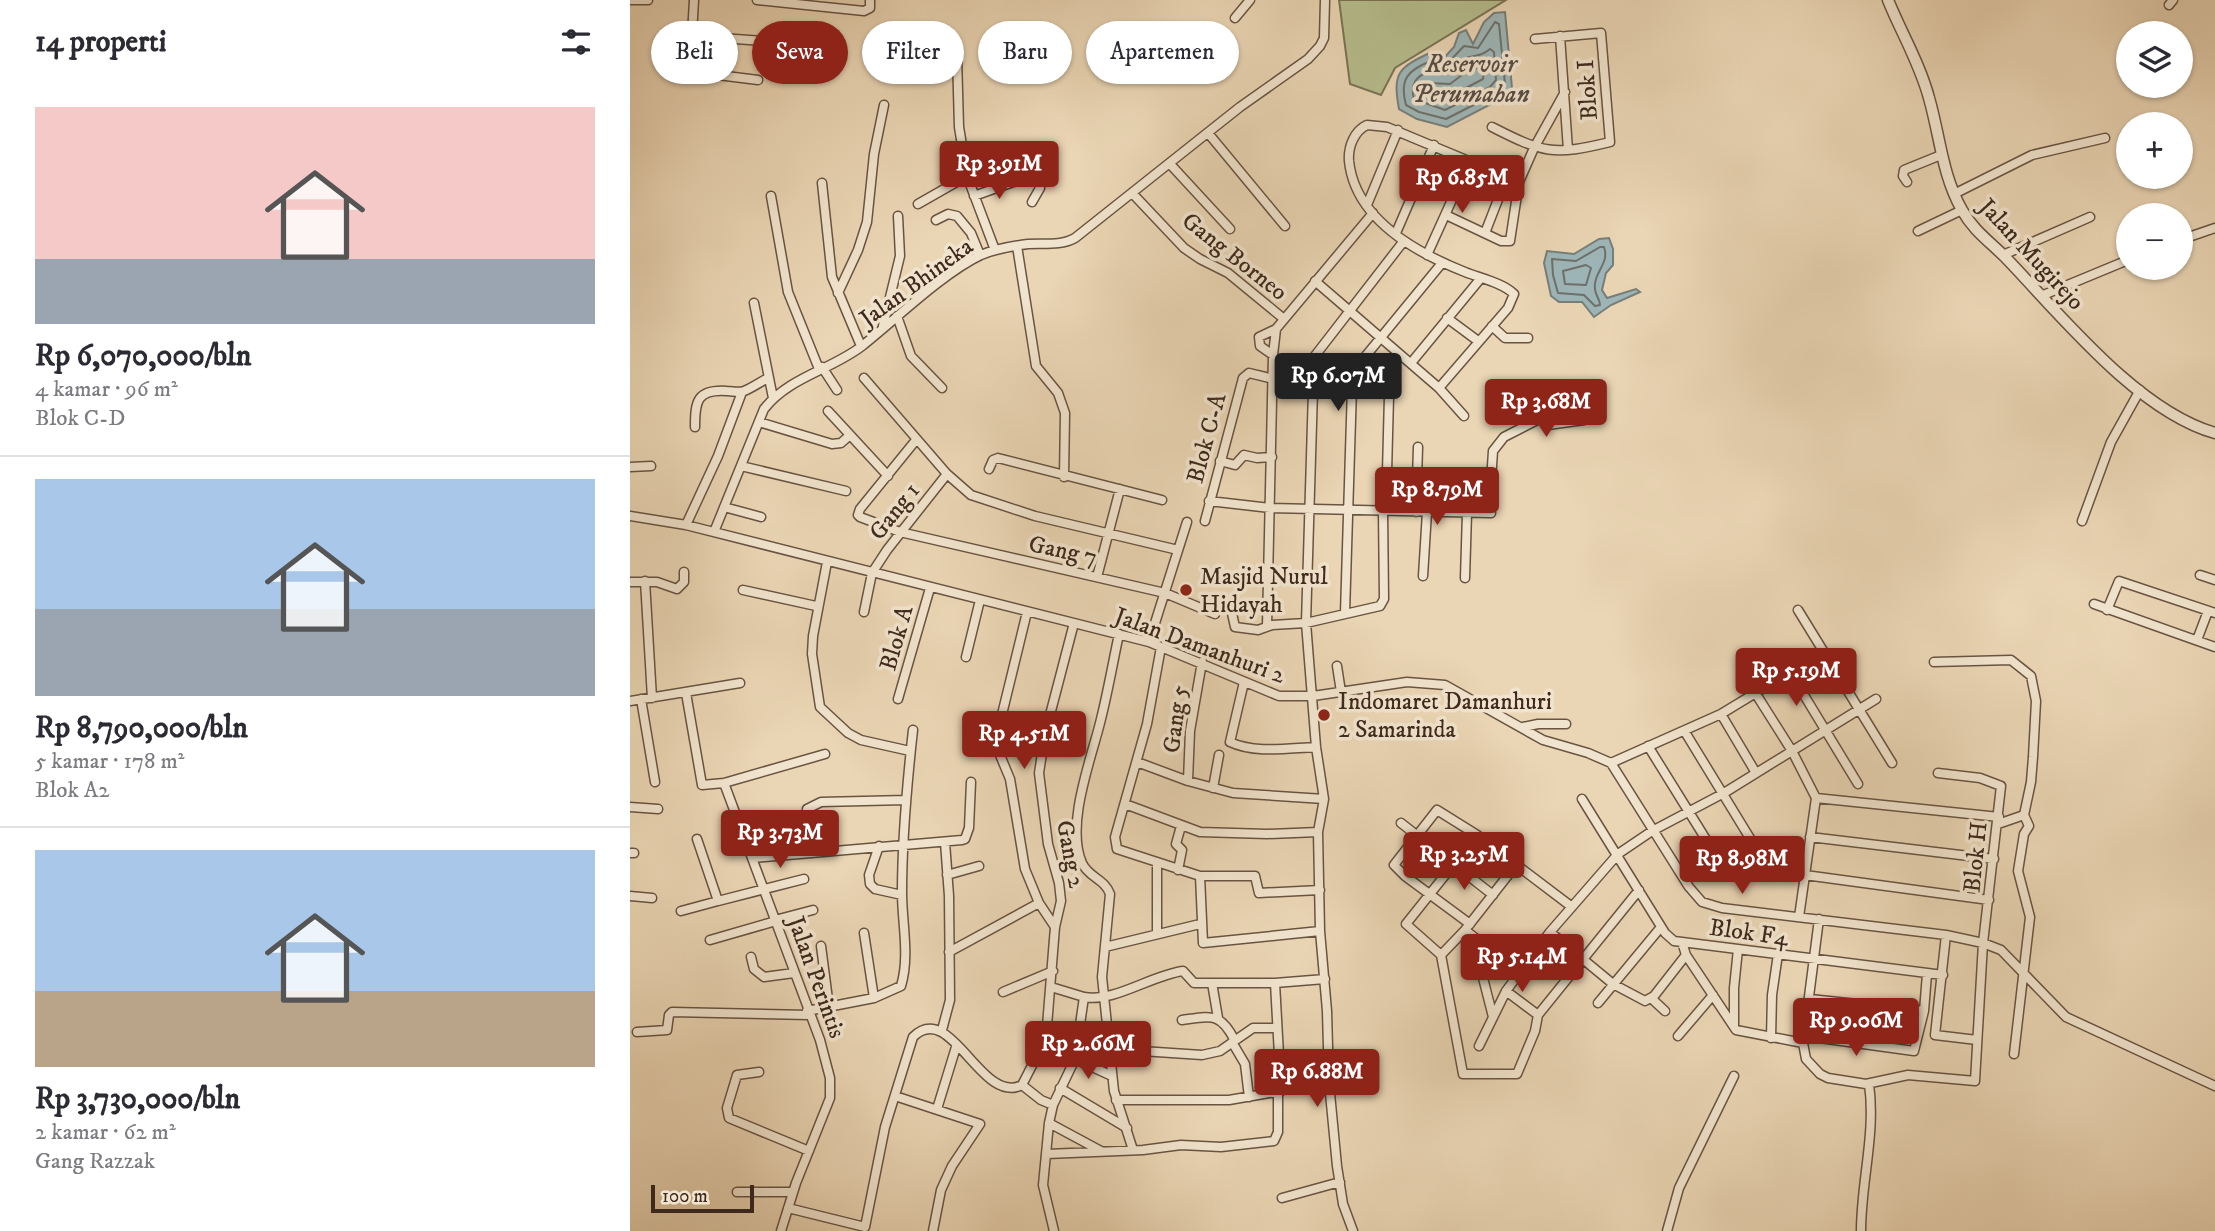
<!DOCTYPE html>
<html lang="id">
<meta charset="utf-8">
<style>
:root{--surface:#fff;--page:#f7f7f7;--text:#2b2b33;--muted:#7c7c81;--line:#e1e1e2;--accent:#8f2418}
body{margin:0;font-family:"IM FELL DW Pica",serif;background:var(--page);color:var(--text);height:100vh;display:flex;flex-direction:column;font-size:26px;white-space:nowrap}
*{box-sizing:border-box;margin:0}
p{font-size:23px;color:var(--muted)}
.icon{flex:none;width:38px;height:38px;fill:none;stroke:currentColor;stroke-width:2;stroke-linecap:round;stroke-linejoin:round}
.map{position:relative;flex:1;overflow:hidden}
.drawer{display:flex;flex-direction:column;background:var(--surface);width:630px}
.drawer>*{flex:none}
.banner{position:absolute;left:21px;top:21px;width:665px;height:63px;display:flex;gap:14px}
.controls{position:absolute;left:1486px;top:21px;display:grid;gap:14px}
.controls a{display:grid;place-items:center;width:77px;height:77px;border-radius:50%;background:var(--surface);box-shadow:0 2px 5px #0004;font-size:35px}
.scale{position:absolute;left:21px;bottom:18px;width:103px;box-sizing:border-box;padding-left:7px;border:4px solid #3e291c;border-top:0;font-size:19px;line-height:24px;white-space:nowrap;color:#3e291c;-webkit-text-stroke:5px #f1e4ce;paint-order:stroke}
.price{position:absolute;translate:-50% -60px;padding:0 16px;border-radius:7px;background:var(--accent);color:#fff;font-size:23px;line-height:46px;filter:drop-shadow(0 2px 4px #0008)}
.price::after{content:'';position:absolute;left:50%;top:42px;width:21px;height:16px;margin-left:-10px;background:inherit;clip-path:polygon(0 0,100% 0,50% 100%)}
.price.selected{background:#222;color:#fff}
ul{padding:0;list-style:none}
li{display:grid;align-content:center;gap:14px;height:371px;padding:0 35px}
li+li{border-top:2px solid var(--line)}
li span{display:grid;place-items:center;height:217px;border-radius:0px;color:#555}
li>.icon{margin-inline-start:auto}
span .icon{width:126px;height:126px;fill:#fffc;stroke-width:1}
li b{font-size:30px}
h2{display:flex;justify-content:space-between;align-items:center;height:84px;padding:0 35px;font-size:30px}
.tag{padding:0 24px;border-radius:32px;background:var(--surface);box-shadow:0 2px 5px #0004;font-size:24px;line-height:63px}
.tag.selected{background:var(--accent);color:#fff}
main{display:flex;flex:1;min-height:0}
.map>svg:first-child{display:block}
.green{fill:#b6bd8e;stroke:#7a7355;stroke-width:2}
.water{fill:#9db6b8;stroke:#777e7a;stroke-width:2}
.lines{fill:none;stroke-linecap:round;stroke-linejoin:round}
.shore{stroke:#6e706a;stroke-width:2}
.building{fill:#e6ad92;stroke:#3e291c;stroke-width:2}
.minor-casing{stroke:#695442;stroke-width:11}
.tertiary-casing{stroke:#695442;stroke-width:13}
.minor{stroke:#f1e4ce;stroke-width:8}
.tertiary{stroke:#f1e4ce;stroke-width:10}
.poi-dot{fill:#8f2418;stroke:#f1e4ce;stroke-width:2.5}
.labels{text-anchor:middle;stroke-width:7;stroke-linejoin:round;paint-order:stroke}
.street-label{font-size:24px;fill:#3e291c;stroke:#f1e4ce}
.poi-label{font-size:24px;fill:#3e291c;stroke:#f1e4ce;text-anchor:start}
.water-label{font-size:26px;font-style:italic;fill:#564c43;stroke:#f1e4ce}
</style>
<main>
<section class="drawer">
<h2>14 properti<svg class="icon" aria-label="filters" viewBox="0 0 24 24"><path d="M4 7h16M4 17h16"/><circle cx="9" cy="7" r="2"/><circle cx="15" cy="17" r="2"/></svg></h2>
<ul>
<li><span style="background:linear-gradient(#f6c9c9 70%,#9aa5b1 0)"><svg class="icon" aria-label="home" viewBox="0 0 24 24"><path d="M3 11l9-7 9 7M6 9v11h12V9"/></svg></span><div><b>Rp 6,070,000/bln</b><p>4 kamar · 96 m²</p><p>Blok C-D</p></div></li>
<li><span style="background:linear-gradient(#a9c7e8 60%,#9aa5b1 0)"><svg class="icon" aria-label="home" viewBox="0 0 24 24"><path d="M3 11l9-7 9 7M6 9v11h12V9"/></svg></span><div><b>Rp 8,790,000/bln</b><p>5 kamar · 178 m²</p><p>Blok A2</p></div></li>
<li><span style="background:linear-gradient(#a9c7e8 65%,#b9a48a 0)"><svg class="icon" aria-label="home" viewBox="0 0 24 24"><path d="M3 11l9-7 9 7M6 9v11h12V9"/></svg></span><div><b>Rp 3,730,000/bln</b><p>2 kamar · 62 m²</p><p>Gang Razzak</p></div></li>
</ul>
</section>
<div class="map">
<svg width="1585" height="1231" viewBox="0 0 1585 1231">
<rect width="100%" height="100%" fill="#ead5b4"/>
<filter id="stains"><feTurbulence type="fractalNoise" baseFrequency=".00286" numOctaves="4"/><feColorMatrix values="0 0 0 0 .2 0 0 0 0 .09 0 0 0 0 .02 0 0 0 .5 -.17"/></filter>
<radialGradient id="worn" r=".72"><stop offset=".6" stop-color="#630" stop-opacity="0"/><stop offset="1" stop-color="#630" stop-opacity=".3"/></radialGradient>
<path class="green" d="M709 0H876L765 68 751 95 720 84Z"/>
<path class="water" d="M875 12 882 88 869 100 817 127 787 119 769 109C762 72 769 67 802 52L813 59 824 47 829 33 836 30 843 44 854 22 864 13Z
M979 238 983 249V265L976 273 972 290 977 298 1006 289 1010 292 981 305 964 317 952 302H929L921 296 914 263 917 251 944 254 969 239Z"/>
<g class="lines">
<path class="shore" d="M865 22 869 24 875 84 865 94 816 119 789 112 776 105C769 79 778 70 801 61L810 66 816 65 834 46 848 48Z
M860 49 864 52 866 80 860 87 815 110 784 99C780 84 786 76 800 71 819 79 820 68 834 59 842 54 848 59 860 49Z
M851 68 854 70 853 79 815 99 793 91 799 83 820 84 840 69Z
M970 247H974C980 264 963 272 965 289 965 295 970 299 970 305L965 306 954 295 928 293 923 275 922 259 946 261Z
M956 265 961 268 956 285 935 284 933 271Z"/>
</g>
<path class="building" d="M738 364 758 367 754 389 733 385Z"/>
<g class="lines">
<defs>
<path id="minor" d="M0 0H18
M64 0 60 69 64 72 128 80
M127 0 234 11 240 8V0
M1539 5 1543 0
M605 18 620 0
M64 36 133 41
M930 36 938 150
M327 56 329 127 337 176 365 250
M862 127C913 153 923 156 980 142L971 33 905 39
M578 133 655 226
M540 164 600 229
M1277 182 1273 176 1274 170 1311 155
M192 183 202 277 231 346
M503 194 554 248 570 259 598 273 654 319
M1324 194 1402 155 1475 138
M141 196 158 292 189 369
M344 196 400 176 407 180 410 188 402 202
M288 204 337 176
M737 205 768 130
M816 215 871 241H880L889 182 904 148 935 92
M306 220 318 214 327 216 341 233 350 255
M1288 231 1332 210
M766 233 804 145
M855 233 876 179
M1550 240 1585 228
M387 246 406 366 428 393 435 413 434 477
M797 255 839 162
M1373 255 1460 217
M685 281 809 388 834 416
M208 293 228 250 237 222 244 154 254 105
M1411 296 1498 260
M124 303 143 398
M267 316 281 356 312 388
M817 318 848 341
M253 326 270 256 268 216
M862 326 875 338H898
M643 355 630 346 629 337 646 329 743 213
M781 363 851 278
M192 367 207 390
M234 378 317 474 341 495 405 516 548 550
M644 383 722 387
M809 388 878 308 884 294C873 283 850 278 835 272 787 253 725 220 719 161 718 147 724 131 737 125L757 127 889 182
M910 407 912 420 918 425 954 420
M198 411 258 476
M129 422 202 444 211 443 220 435
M65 427C65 401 67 389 97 391 103 391 108 393 114 391 122 388 130 382 138 378
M286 440 230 509 228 515 230 517 270 532 535 593 585 614
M590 461 605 465 614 455 627 458 642 457
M111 466 216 491
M0 467 21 466
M359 469 363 460 368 458 532 500
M757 479 861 481 863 451 874 437 911 418
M579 501 640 508 861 513
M94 507 131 517
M756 511 759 396
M786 512 788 447
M0 516 56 525 519 642 649 696H683L777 682 815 685 913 740 958 753 981 763 1059 887 1072 902 1092 908 1316 935 1353 943 1371 950 1436 1017 1585 1086
M575 521 613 378 619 373 644 379
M1452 521 1481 442 1510 390
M56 525 88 456 112 392
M84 532 134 409C159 377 201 370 232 346 266 319 313 273 351 255 365 249 382 246 398 244 413 243 431 246 445 238L610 107 678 59 690 46 694 38 695 0
M197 562 183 636 182 654 190 707 218 733 231 740 280 751
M1570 575 1585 580
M793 576 797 512
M467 577 490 489
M835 578 837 513
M15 581 22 698
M0 582H27L47 589 54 582V572
M113 590 186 606
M1464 604 1585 647
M601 609 605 627 628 630 642 625 676 623 750 606 754 599 753 511
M1168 610 1262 763
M1477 610 1489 581 1585 613
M234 612 242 573 257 550 317 474
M397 612 365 743 380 779 395 869 409 903 425 927
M715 613 722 387 725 369 812 263
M637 626 643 355 646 329
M489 634C483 662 478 691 471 719 462 757 435 824 452 863 458 877 475 879 480 894L472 977 484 1091 503 1150
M1567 640 1578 611
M519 642 557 522
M531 647 517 724 485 837 487 849 570 876H625L629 893 690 890
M336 657 350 600
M1304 662 1381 660 1401 676 1406 701 1403 757 1401 782 1394 815 1368 824
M707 666 711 692
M1160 672 1228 784
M614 682 600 742C625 754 659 748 686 747
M56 693 72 785 94 783 195 754
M1126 694 1162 751 1186 798
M11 699 25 782
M268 699 300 588
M0 701 110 683
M1091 714 1126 773
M893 727 908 724H936
M1055 732 1140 871
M1018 746 1090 862 1099 868 1162 874
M507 762 558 781 603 793 694 799
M981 763 1091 714 1193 652
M558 781 560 731 572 662
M94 783 190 1040 200 1078V1098L166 1183 151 1231
M583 788 589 755
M1186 798 1369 817
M952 799 1035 933 1044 941 1313 975
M495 804 570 832 637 834 688 832
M0 807 28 809
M771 823 863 895
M1180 837 1364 859
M67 839 88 901 174 879
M249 846 239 875 240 884 245 889 272 895
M0 853H4
M176 853 177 809 191 802 276 800
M123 858 332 840 335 839 339 828 341 782
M527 864V933
M548 870 552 850 546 844 551 826
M317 875 349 866
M1175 875 1359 900
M570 876 573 943 690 931
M0 896 22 898
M51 911 88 901
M1169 917 1186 798
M145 920 183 910
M840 924 775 876 764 865 807 810 847 835 942 907
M835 930 866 954 852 974 863 1017
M920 932 983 984 1015 1001 1024 996 1056 955
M234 933 244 998
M1316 935 1305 1035 1347 1040
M80 940 146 921
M1052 942 1056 955 1106 1030 1173 1043 1189 919
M191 946 199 1007
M475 947 570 924
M319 952 409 903
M811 955 833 1074H887L905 1031 908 1015 1009 890
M811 955 776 924 847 835
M811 955 835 930 886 865
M121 957 124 969 134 977 164 973
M582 983 588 1018
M421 987 454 997
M876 991 908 1015
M373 992 423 971
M1021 998 1035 1011
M1180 999 1294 1011
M968 1003 1031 927
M177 1011 244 998 271 986C280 956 272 923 272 893 272 838 277 784 283 730
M552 1020C581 1016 590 1012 604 1039
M1104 1025V988L1108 949
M312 1030 320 1000 319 896 315 842
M478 1031 499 1028
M7 1032 37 1030 39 1015 42 1012 179 1015
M1048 1036 1083 995
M1175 1036 1284 1051 1294 1011 1297 974
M1141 1038 1142 995 1148 954
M602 1042 615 1064 619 1097
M1173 1043 1176 1059 1190 1074 1198 1078 1236 1084 1278 1075 1345 1081 1353 943 1371 786 1350 778 1308 773
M849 1046 876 991 920 932 988 854 1022 831 1094 793 1246 699
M481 1049 572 1055 590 1051 623 1028H647
M1384 1054 1400 917 1388 871 1394 834 1399 826 1394 815
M445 1059 482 1076
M129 1072 107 1075 97 1108 99 1118 179 1151
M392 1085 411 1048 417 1026 425 927 431 901 429 883 418 844 409 773 415 734 444 623
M392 1085 411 1100 423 1105
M430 1088 497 1128
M265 1096 350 1124 322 1166 311 1190 303 1231
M486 1100H599L651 1091 645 983
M307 1109 326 1047
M419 1123 471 1151
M417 1154 513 1150 551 1145 591 1147 644 1141 648 1132V1093
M107 1192H163
M652 1198 710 1182
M158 1208 235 1227 255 1127 283 1037C321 999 351 1106 392 1085
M424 1231 413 1185 419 1123 423 1105 445 1059 454 997C483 1003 522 975 553 971L564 983H645L695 979
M723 1231 713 1204 707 1166 699 1083 697 1011 690 931 688 832 694 799 686 747 676 623 684 357 773 242
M1037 1231 1049 1188 1104 1076
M1231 1231C1231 1182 1246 1133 1239 1084"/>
<path id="tertiary" d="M1258 0C1271 32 1290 64 1299 98 1310 136 1312 175 1332 210 1343 230 1359 241 1375 257 1430 314 1507 411 1585 433"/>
</defs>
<use href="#minor" class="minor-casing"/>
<use href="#tertiary" class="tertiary-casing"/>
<use href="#minor" class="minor"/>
<use href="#tertiary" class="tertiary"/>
</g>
<g class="poi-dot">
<circle cx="556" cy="590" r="7"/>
<circle cx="694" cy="715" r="7"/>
</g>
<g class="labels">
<g class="street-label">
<text transform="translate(957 90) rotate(-94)" y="8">Blok I</text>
<text transform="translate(1402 254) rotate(47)" y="8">Jalan Mugirejo</text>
<text transform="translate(605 256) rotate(38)" y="8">Gang Borneo</text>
<text transform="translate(286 282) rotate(-36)" y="8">Jalan Bhineka</text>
<text transform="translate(576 438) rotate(-75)" y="8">Blok C-A</text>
<text transform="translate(264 511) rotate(-52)" y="8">Gang 1</text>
<text transform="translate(433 550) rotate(12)" y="8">Gang 7</text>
<text transform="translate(266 638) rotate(-74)" y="8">Blok A</text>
<text transform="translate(570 645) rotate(20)" y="8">Jalan Damanhuri 2</text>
<text transform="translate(545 719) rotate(-83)" y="8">Gang 5</text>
<text transform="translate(441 854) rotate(79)" y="8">Gang 2</text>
<text transform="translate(1345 857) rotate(-84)" y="8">Blok H</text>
<text transform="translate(1119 932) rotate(8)" y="8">Blok F4</text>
<text transform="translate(187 977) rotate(70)" y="8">Jalan Perintis</text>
</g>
<g class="poi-label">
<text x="570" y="584">Masjid Nurul<tspan x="570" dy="28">Hidayah</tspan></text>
<text x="708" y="709">Indomaret Damanhuri<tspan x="708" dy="28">2 Samarinda</tspan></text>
</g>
<g class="water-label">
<text x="841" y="72">Reservoir<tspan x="841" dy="30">Perumahan</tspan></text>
</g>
</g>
<rect width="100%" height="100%" filter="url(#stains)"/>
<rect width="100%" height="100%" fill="url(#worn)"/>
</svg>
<div class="controls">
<a><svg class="icon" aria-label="layers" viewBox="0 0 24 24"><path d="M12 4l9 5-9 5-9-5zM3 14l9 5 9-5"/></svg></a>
<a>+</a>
<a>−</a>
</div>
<div class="scale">100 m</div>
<b class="price" style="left:369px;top:201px">Rp 3.91M</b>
<b class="price" style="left:832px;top:215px">Rp 6.85M</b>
<b class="price selected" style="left:708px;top:413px">Rp 6.07M</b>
<b class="price" style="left:916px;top:439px">Rp 3.68M</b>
<b class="price" style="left:807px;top:527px">Rp 8.79M</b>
<b class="price" style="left:1166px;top:708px">Rp 5.19M</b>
<b class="price" style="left:394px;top:771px">Rp 4.51M</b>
<b class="price" style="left:150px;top:870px">Rp 3.73M</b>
<b class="price" style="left:834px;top:892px">Rp 3.25M</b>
<b class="price" style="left:1112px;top:896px">Rp 8.98M</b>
<b class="price" style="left:892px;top:994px">Rp 5.14M</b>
<b class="price" style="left:1226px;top:1058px">Rp 9.06M</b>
<b class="price" style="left:458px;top:1081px">Rp 2.66M</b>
<b class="price" style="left:687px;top:1109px">Rp 6.88M</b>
<div class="banner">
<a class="tag">Beli</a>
<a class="tag selected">Sewa</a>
<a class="tag">Filter</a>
<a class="tag">Baru</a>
<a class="tag">Apartemen</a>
</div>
</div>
</main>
